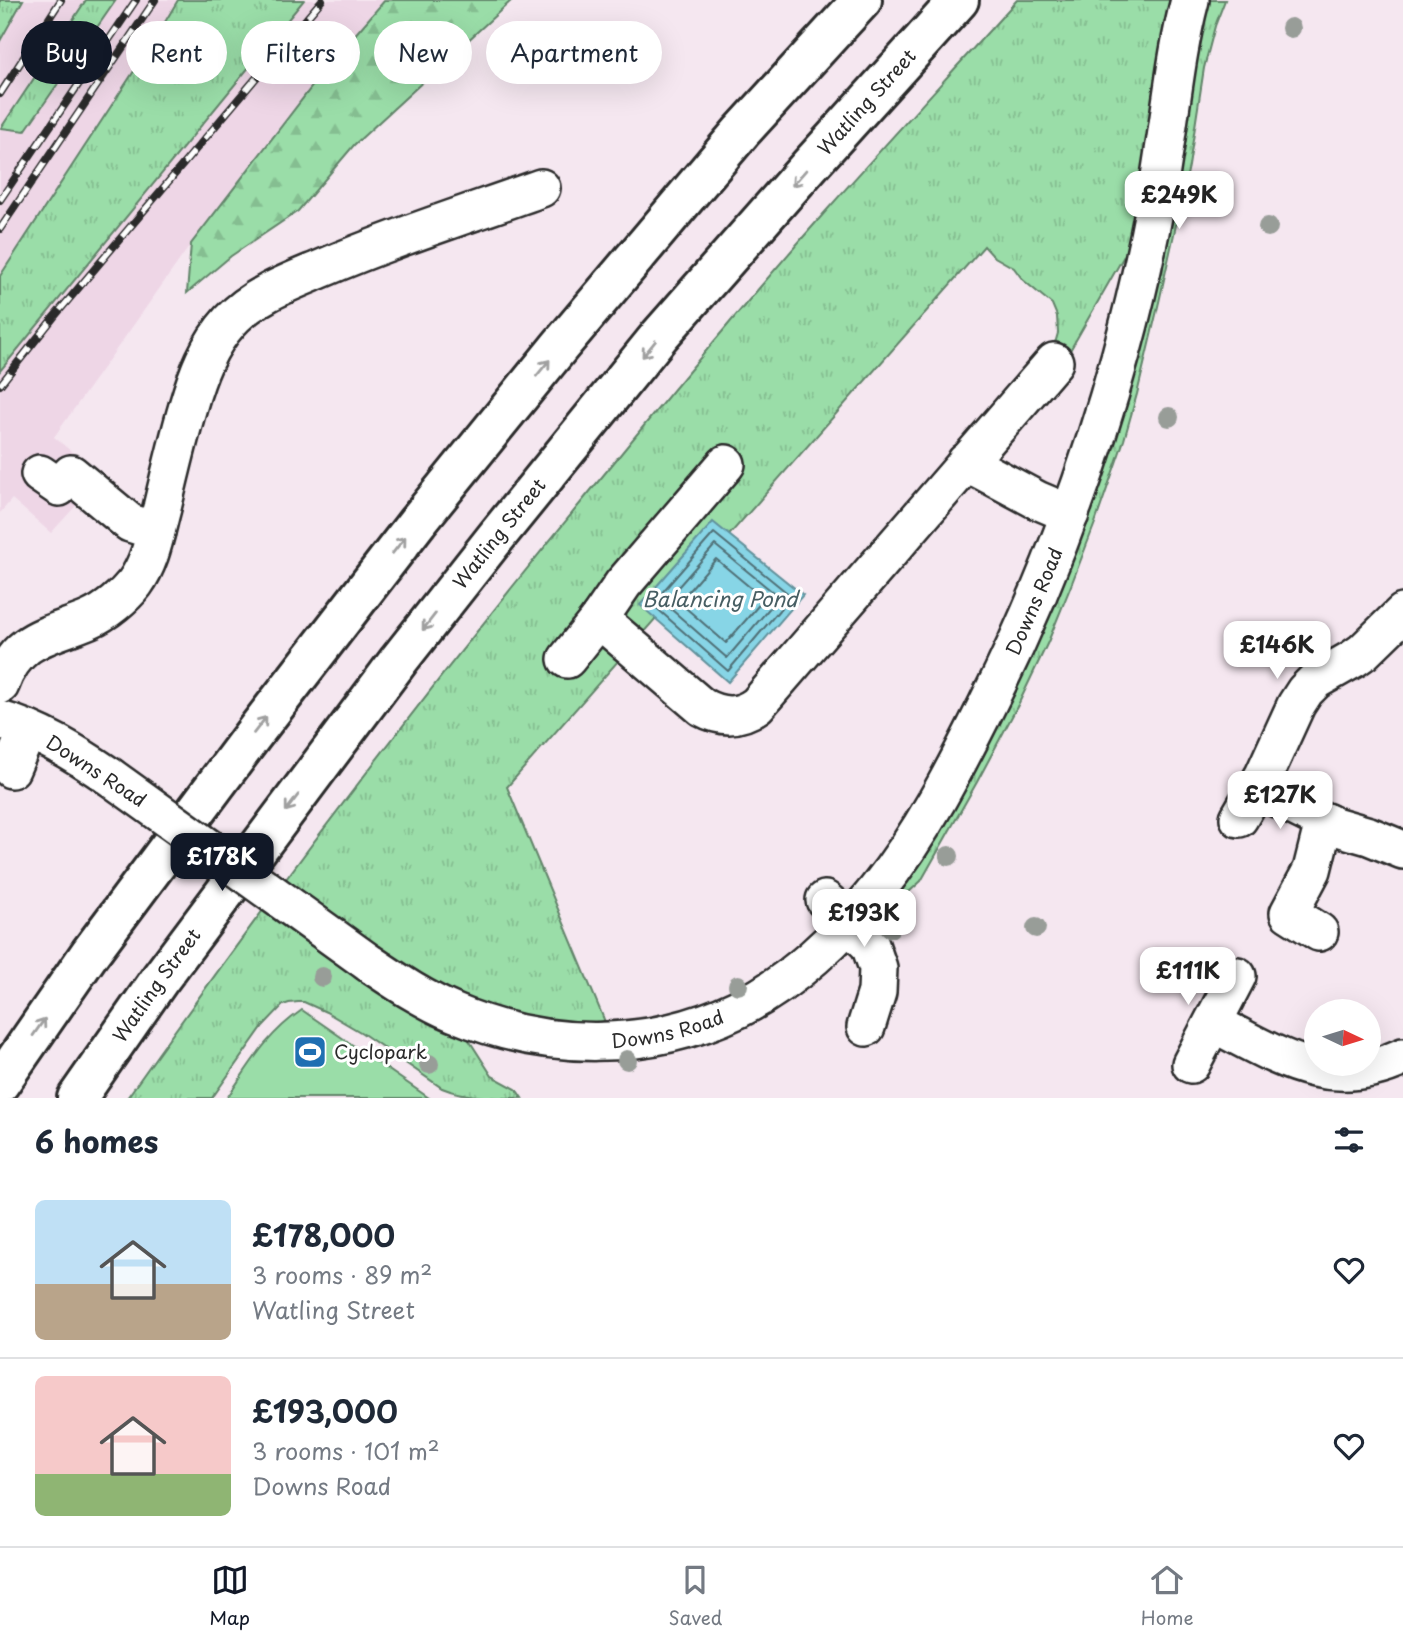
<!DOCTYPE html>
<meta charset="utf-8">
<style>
:root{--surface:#fff;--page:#f6f6f7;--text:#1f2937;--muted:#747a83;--line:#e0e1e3;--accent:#111827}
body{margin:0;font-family:"Playpen Sans",sans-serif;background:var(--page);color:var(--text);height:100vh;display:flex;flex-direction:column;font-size:26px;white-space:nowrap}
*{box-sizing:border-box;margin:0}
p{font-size:23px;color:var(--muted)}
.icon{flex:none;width:38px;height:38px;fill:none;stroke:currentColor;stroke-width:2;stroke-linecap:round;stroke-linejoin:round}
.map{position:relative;height:1098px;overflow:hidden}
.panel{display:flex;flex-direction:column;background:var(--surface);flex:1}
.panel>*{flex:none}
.guide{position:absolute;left:21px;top:21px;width:700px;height:63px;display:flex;gap:14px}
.needle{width:46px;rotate:94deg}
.tools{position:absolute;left:1304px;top:999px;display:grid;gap:14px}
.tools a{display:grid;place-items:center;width:77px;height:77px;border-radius:50%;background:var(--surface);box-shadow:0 7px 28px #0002;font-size:35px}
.price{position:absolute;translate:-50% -60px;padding:0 16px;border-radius:14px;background:#fff;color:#222;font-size:23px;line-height:46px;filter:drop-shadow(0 2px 4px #0008)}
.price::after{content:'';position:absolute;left:50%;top:42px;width:21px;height:16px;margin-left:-10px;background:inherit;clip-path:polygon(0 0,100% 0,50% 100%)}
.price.selected{background:var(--accent);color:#fff}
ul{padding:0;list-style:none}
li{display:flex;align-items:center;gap:21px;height:175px;padding:0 35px}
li+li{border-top:2px solid var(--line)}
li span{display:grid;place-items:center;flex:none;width:196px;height:140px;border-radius:10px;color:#555}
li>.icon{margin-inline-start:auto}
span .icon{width:84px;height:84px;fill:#fffc;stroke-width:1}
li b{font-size:30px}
h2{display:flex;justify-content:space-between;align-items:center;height:84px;padding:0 35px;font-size:30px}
.chip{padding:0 24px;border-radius:32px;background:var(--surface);box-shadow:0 7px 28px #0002;font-size:24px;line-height:63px}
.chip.selected{background:var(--accent);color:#fff}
.tab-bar{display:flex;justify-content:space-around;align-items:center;height:98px;border-top:2px solid var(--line);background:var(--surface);font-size:19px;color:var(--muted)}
.tab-bar a{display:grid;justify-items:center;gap:4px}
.tab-bar .selected{color:var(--accent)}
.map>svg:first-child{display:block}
.built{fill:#eed6e6}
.grass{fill:url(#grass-tufts);stroke:#62846a;stroke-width:2}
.forest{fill:url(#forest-firs);stroke:#62846a;stroke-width:2}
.garden{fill:#9adda8;stroke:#62846a;stroke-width:2}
.water{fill:#87d5e6;stroke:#62919b;stroke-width:2}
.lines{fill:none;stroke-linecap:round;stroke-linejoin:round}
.shore{stroke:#506f76;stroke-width:2}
.minor-casing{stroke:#2b2b2b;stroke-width:42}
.highway-casing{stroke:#2b2b2b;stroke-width:44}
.minor{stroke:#fff;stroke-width:37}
.highway{stroke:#fff;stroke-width:38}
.rail-casing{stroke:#2b2b2b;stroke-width:8}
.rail{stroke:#fff;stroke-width:5;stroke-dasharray:16;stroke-linecap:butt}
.minor-bridge-casing{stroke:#2b2b2b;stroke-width:42;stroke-linecap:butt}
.minor-bridge{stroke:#fff;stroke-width:37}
.tree{fill:#989d98}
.oneway{stroke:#a0a0a0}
.labels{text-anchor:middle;stroke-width:6;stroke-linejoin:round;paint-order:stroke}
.street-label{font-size:19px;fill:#2b2b2b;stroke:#fff}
.poi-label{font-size:19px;fill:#2b2b2b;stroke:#fff;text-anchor:start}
.water-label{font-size:21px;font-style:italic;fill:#475e63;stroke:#fff}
</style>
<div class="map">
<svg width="1403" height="1098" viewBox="0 0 1403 1098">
<defs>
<pattern id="grass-tufts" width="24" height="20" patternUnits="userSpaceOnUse" patternTransform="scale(1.75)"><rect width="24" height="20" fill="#9adda8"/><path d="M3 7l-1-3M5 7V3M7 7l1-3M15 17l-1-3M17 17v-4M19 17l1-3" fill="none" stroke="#85be91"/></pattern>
<pattern id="forest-firs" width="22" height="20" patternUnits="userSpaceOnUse" patternTransform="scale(1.75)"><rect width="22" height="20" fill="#9adda8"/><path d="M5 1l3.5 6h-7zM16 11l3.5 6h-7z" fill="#85be91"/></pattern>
</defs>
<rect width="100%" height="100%" fill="#f5e7f0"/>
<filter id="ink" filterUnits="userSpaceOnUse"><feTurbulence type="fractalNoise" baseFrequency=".0143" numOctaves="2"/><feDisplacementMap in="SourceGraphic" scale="14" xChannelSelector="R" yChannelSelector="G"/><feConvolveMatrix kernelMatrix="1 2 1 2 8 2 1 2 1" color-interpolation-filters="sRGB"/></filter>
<g filter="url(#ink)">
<path class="built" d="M23 0H385L327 68 191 244 54 437 102 477 51 533 12 499 0 513V41Z"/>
<path class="grass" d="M0 0H23L0 41Z
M86 0H116L25 131 1 128Z
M178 0H304L0 371V276L155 39Z
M1017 0H1185L1148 214 1060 368 1048 353 1056 340 1058 333 1057 316 1052 304 1023 280 1014 268 993 256 984 246 507 787 608 1029 460 1026 492 1076 516 1089 522 1098C495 1098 466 1098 442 1088L362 1033 326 1012 304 1002H298L289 1003 283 1005 263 1026 212 1098H127C280 881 442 670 611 466 681 380 753 294 826 211 889 140 954 70 1017 0Z
M1196 0H1225L1215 26 1204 68 1189 166 1159 302 1137 394 1124 440 1095 523 1070 588 1048 642 1018 705 977 782 921 881 909 892 877 915 1042 609Z"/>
<path class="forest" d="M385 0H512L354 145 298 211 231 256 187 293 191 244 327 67Z"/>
<path class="garden" d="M302 1010 429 1098H227C251 1063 266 1035 302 1010Z"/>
<path class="water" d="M713 522 803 595 728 682 640 605Z"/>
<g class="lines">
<path class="shore" d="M714 533 791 596 728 671 652 604Z
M715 545 779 597 727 658 664 603Z
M716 559 764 599 726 643 679 602Z"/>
<defs>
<g id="minor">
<path d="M966 462 1037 500 1070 514"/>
<path d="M40 474 59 487 71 474 130 523 156 531"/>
<path d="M599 619 702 707C722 718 739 718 757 705L1054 362"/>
<path d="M567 659 599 619 623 584 726 464"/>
<path d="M0 685C18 636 48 637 90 619 106 612 124 597 135 583 151 561 155 534 162 508 170 474 178 440 188 406 197 375 208 345 230 321 254 295 290 282 321 269 393 238 468 214 541 188"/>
<path d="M0 720C40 731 75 753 109 776"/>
<path d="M11 769 28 730"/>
<path d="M1257 788 1331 825 1369 836 1403 850"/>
<path d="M1239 818 1264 775 1296 705 1305 691 1316 680 1353 659 1363 652 1403 613"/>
<path d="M825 900 850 922"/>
<path d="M848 924 870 945 878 968 877 992 866 1027"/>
<path d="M1319 932 1289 913 1312 870 1320 838 1328 823"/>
<path id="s1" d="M369 963C397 982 424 1000 455 1013 545 1051 649 1052 738 1009 791 983 841 936 877 890 922 834 955 769 987 705 1043 593 1088 475 1121 354 1139 288 1154 220 1164 151 1172 101 1177 49 1190 0"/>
<path d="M1213 1023C1278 1056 1328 1092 1403 1057"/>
<path d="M1191 1064 1237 976"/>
</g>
<g id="highway">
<path d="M0 1083 90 953 252 736 418 521 560 346 741 132 862 0"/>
<path id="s2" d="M77 1098 160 979 399 660 496 537 660 335 810 165 959 0"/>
</g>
</defs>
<use href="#minor" class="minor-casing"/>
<use href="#highway" class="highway-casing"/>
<use href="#minor" class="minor"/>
<use href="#highway" class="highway"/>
<defs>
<path id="rail" d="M0 94 61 0
M0 200 136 0
M0 229 155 0
M0 385 54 317 322 0"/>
</defs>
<use href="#rail" class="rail-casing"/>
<use href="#rail" class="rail"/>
<defs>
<path id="minor-bridge" d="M109 776 369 963"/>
</defs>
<use href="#minor-bridge" class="minor-bridge-casing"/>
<use href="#minor-bridge" class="minor-bridge"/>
</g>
<g class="tree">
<circle cx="1291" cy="28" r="10"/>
<circle cx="1268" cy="227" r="10"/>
<circle cx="1169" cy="417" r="10"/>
<circle cx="949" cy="856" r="10"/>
<circle cx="890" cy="928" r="10"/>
<circle cx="1036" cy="928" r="10"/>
<circle cx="322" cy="977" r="10"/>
<circle cx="738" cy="985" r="10"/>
<circle cx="627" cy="1060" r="10"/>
<circle cx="429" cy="1064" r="10"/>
</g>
<defs><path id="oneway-shaft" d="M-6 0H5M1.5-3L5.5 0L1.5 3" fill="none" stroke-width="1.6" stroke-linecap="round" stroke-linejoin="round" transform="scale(1.75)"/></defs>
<g class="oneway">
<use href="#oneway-shaft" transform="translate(799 178) rotate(131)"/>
<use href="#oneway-shaft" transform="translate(649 349) rotate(129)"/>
<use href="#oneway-shaft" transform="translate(543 368) rotate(-51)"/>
<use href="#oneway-shaft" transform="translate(399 545) rotate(-52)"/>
<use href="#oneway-shaft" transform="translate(429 622) rotate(128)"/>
<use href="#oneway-shaft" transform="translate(260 725) rotate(-52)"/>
<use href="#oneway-shaft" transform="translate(292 803) rotate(127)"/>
<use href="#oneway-shaft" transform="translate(39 1027) rotate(-55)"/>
</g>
</g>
<defs>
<symbol id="stadium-square" viewBox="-11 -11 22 22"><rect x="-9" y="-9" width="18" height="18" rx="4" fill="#1f6fb2" stroke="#fff"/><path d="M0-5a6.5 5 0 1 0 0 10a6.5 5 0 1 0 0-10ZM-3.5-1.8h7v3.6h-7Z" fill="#fff"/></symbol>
</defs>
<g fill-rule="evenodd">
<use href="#stadium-square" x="291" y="1033" width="38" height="38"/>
</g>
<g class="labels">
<g class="street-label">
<text dy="7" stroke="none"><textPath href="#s2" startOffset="1272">Watling Street</textPath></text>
<text dy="7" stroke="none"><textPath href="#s2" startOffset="705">Watling Street</textPath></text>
<text dy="7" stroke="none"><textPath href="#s1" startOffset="905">Downs Road</textPath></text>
<text transform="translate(96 771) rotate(33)" y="7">Downs Road</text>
<text dy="7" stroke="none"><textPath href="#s2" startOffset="138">Watling Street</textPath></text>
<text dy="7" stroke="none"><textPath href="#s1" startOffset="317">Downs Road</textPath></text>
</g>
<g class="poi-label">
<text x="334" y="1059">Cyclopark</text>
</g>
<g class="water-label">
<text x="720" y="607">Balancing Pond</text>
</g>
</g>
</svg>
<div class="tools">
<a><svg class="needle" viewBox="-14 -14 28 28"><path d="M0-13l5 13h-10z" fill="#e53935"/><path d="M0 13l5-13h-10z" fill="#747a83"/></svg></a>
</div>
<b class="price" style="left:1179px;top:231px">£249K</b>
<b class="price" style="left:1277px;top:681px">£146K</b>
<b class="price" style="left:1280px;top:831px">£127K</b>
<b class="price selected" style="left:222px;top:893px">£178K</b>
<b class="price" style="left:864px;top:949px">£193K</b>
<b class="price" style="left:1188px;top:1007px">£111K</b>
<div class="guide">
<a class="chip selected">Buy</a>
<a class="chip">Rent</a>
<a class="chip">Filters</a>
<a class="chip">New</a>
<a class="chip">Apartment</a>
</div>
</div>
<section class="panel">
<h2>6 homes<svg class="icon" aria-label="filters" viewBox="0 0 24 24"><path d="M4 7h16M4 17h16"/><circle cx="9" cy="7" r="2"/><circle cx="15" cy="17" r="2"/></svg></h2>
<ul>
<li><span style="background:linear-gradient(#bfe0f5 60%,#b9a48a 0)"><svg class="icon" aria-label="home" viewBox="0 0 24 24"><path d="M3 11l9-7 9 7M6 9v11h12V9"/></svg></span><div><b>£178,000</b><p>3 rooms · 89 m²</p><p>Watling Street</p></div><svg class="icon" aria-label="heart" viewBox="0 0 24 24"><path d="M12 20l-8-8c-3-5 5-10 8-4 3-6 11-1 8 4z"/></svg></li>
<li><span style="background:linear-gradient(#f6c9c9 70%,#8fb573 0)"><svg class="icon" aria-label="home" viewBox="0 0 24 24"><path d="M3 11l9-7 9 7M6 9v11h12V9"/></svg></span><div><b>£193,000</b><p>3 rooms · 101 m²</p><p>Downs Road</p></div><svg class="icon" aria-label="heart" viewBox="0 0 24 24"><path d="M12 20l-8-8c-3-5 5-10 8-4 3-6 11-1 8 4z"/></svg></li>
</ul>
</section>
<nav class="tab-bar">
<a class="selected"><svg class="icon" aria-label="map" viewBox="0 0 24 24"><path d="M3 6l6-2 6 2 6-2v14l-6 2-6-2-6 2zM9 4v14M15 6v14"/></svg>Map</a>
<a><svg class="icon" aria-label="saved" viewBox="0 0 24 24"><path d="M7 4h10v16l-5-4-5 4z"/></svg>Saved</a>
<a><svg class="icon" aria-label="home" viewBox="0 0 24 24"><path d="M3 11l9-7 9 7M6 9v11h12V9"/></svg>Home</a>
</nav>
